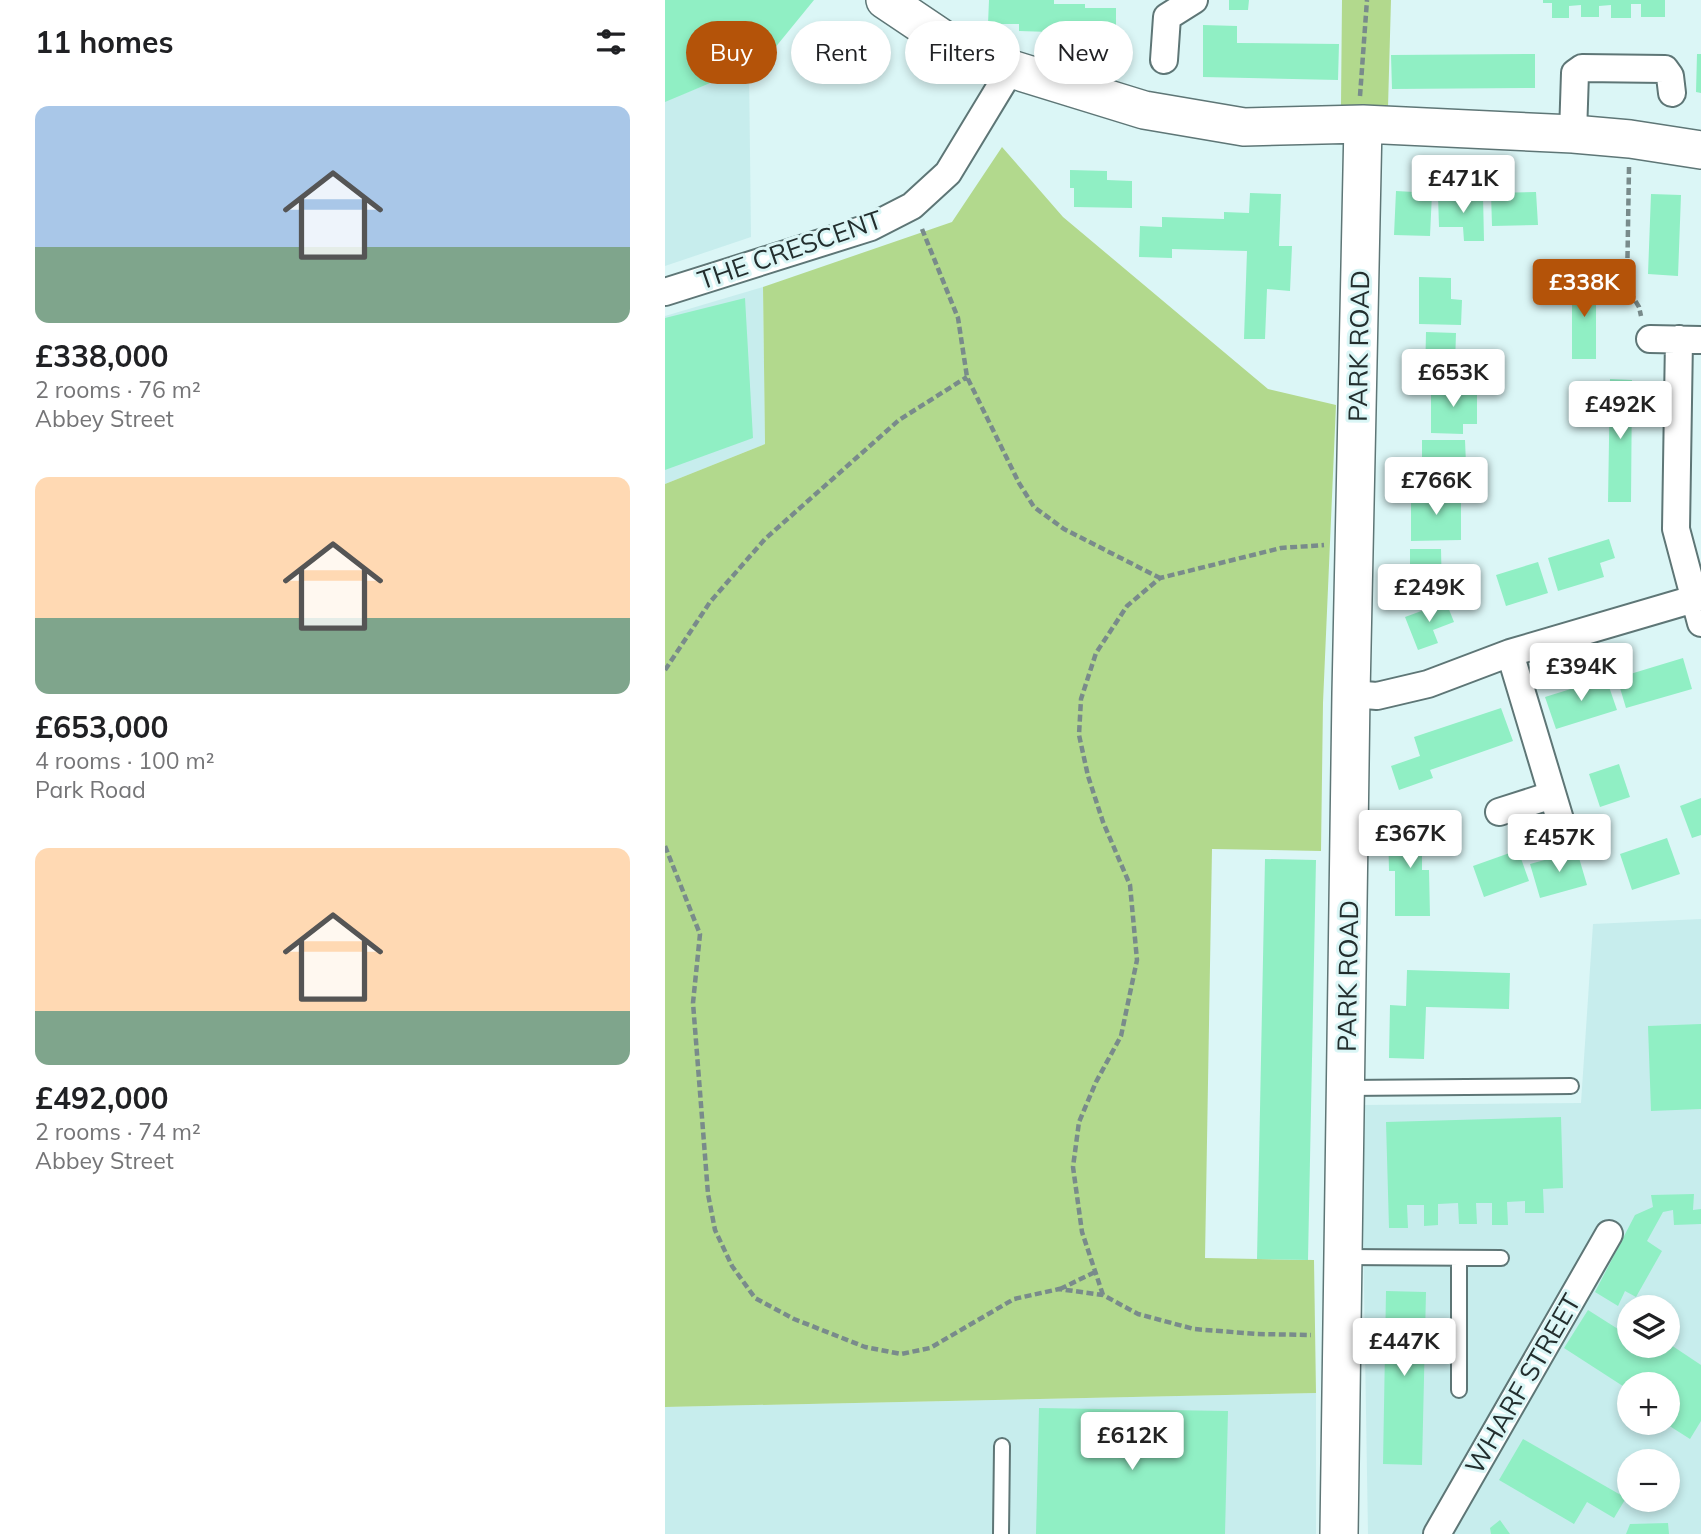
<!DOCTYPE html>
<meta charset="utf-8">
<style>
:root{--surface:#fff;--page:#f6f6f6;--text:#202124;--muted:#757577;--accent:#b45309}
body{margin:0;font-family:Mulish,sans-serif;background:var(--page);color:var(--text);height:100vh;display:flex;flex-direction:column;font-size:26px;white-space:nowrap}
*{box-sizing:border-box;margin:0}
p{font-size:23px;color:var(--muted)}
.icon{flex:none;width:38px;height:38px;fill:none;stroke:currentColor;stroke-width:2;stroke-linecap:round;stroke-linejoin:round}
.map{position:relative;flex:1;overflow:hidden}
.side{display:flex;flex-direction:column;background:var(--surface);width:665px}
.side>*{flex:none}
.top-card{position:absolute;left:21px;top:21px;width:665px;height:63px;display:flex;gap:14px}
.tools{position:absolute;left:952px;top:1295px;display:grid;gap:14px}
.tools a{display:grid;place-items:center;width:63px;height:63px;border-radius:50%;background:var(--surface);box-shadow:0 4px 10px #0003;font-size:35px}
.price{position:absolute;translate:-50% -60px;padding:0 16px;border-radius:7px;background:#fff;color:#222;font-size:23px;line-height:46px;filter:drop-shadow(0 2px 4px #0008)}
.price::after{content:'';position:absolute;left:50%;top:42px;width:21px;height:16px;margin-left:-10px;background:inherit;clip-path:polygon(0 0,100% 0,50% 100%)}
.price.active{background:var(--accent);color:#fff}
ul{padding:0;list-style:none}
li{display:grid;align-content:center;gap:14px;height:371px;padding:0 35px}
li span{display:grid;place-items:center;height:217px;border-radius:14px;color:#555}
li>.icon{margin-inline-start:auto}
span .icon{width:126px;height:126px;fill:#fffc;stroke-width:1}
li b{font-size:30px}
h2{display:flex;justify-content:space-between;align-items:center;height:84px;padding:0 35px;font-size:30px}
.tag{padding:0 24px;border-radius:32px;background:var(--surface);box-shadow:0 4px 10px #0003;font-size:24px;line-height:63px}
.tag.active{background:var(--accent);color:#fff}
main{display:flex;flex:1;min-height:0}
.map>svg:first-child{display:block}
.built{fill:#c7eded;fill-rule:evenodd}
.green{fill:#b2d98d}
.building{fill:#90efc4}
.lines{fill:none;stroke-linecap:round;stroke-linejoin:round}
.lane-casing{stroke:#5e7676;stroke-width:18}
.street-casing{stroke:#5e7676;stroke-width:30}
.secondary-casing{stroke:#5e7676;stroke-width:40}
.path{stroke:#798b8b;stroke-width:4.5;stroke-dasharray:7 3.5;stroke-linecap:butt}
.lane{stroke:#fff;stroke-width:14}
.street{stroke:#fff;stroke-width:26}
.secondary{stroke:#fff;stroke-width:37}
.labels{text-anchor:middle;stroke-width:6;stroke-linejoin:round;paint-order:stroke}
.street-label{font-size:26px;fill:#232e2e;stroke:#dbf6f6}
</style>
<main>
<section class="side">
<h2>11 homes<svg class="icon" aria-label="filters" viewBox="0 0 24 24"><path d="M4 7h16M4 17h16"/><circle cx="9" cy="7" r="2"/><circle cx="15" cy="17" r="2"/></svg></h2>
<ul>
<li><span style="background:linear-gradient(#a9c7e8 65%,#7fa58c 0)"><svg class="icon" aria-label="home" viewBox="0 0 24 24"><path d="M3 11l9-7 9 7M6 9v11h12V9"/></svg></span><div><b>£338,000</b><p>2 rooms · 76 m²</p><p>Abbey Street</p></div></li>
<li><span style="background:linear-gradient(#ffd9b3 65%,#7fa58c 0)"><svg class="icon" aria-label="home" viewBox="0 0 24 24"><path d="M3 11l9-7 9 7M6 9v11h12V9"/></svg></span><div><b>£653,000</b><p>4 rooms · 100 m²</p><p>Park Road</p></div></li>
<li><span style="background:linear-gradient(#ffd9b3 75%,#7fa58c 0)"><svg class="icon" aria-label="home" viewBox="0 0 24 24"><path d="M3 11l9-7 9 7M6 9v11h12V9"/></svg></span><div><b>£492,000</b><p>2 rooms · 74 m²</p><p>Abbey Street</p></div></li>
</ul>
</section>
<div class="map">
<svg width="1036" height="1534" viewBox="0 0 1036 1534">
<rect width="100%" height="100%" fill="#dbf6f6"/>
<path class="built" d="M84 68 86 237 0 266V101Z
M98 287 100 444 0 484V316Z
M1036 919V1534H703L696 1105 916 1103 928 924ZM964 1307H1003V1346H964ZM964 1384H1003V1423H964ZM964 1461H1003V1500H964Z
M651 1393V1534H0V1407Z"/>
<path class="green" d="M677 0H726L723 107 676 105Z
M337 147 398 217 603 389 671 405 658 703 656 851 547 849 540 1258 649 1260 651 1393 0 1407V484L100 444 98 287 287 222Z"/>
<path class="building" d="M0 0H149L100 60 0 102Z
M324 0H389V4H420V8H451V42L418 41V36H386V32L354 31V24H323Z
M564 0H584L583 10H564Z
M878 0H1000V17H976V4H966V18H946V5L934 6V17H916V5L904 6V18H887V3H878Z
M538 25 572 26V43L674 44 673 80 538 77Z
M870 54V88L727 89 726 55Z
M1032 54H1036V93L1031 92Z
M405 170 442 171V180L467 181V208L409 207V188H405Z
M731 191 767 193 765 236 729 235Z
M871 192 873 225 827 226 826 193Z
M585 193 616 194 614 246H627L625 291 602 289 600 339H579L582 251 507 249V258L474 257 475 226 497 227V217L559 219V212L584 213Z
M986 194 1016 195 1013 276 983 274Z
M773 195H818L819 241H799L798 227H774Z
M754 277 786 278V299L797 300 796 325 754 324Z
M907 279H931V359H907Z
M80 298 88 438 0 470V318Z
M761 332 791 333 790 365H805L804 380 760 379Z
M945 379 967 380 966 502H943Z
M766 386H812V424H798V434L766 433Z
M757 440H800L801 464H789L790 487H757Z
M746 493H796V540L746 541Z
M944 539 950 558 935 563 939 577 893 591 883 558Z
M745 549H776L777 595H745Z
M873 562 883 593 841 606 831 575Z
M781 602 789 622 768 630 773 643 753 650 740 617Z
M1018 658 1027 689 961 708 952 678Z
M941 678 952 710 891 729 880 697Z
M836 708 848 741 765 770 768 778 734 790 726 766 755 756 749 737Z
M954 764 965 797 935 807 924 774Z
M1036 798V835L1027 838 1015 806Z
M766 826V844H757V870H764L765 916H730V871H724L723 827Z
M1002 838 1015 874 967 890 955 854Z
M853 850 864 881 819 897 808 866Z
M912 851 922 885 875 898 865 864Z
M600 859 651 860 643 1260 592 1259Z
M742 970 845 973 844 1009 761 1007 759 1059 724 1058 725 1005 741 1006Z
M1036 1024V1109L986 1111 983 1026Z
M896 1117 898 1188 878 1189 879 1213H860V1201L842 1202 843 1225H827V1203H811L812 1224H794L793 1203 773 1204V1225L759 1226V1205H742L743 1228H724L721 1122Z
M1029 1194 1028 1210 1036 1209V1224L1009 1225 1008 1210 998 1212 982 1241 997 1251 971 1297 960 1291 953 1306 930 1292 970 1215 988 1207 986 1195Z
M721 1291 761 1292 757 1465 718 1464Z
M923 1310 964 1336V1346H1003V1343L1036 1365V1421L1025 1439 1003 1425V1384H964V1390L899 1348Z
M374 1408 563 1411 560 1534H371Z
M858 1439 961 1498 949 1518 922 1502 909 1524 834 1480Z
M835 1520 845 1534H826L825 1528Z
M1003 1523 1004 1534H961L965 1524Z"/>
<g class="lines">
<defs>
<path id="lane" d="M681 1088 906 1086
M678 1257 836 1258
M794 1258V1390
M336 1534 337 1446"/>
<path id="street" d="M499 60 502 17 529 0
M908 134 910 73 917 68 1000 69 1005 76 1007 93
M0 292 206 227 247 206 283 173 346 69
M985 339 1036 340
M1014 339 1011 529 1036 623
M845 653 900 836
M686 694 712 696 763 684 845 653 1036 597
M834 812 887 795
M772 1534 944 1234"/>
<path id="secondary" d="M220 0 296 51 346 69 479 110 579 127 698 124 908 134 965 139 1036 150
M674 1534 686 694 698 124"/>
</defs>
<use href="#lane" class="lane-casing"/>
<use href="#street" class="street-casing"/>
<use href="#secondary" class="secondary-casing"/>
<path class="path" d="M695 96 702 0
M964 167 962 287 974 307 976 316
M257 229 293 318 302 377 354 483 369 507 399 529 495 578
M0 670 45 602 100 539 234 420 302 377
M0 846 35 934 28 1003 43 1194 50 1230 67 1266 90 1298 129 1319 200 1347 236 1354 265 1348 349 1299 394 1289 438 1295 473 1314 529 1329 592 1334 646 1335
M395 1289 430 1272
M438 1295 417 1232 408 1167 414 1122 431 1082 456 1036 472 960 465 885 438 822 423 776 414 735 416 699 431 653 462 606 495 578 616 548 659 545"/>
<use href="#lane" class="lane"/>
<use href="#street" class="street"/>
<use href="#secondary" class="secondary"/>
</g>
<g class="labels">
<g class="street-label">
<text transform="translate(125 250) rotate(-19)" y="9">THE CRESCENT</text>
<text transform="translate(694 346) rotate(-89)" y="9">PARK ROAD</text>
<text transform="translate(683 976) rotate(-89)" y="9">PARK ROAD</text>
<text transform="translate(858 1384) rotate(-60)" y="9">WHARF STREET</text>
</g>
</g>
</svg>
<div class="tools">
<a><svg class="icon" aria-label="layers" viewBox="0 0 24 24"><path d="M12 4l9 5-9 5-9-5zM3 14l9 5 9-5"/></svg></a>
<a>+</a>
<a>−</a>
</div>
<b class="price" style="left:798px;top:215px">£471K</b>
<b class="price active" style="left:919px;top:319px">£338K</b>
<b class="price" style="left:788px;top:409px">£653K</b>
<b class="price" style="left:955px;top:441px">£492K</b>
<b class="price" style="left:771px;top:517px">£766K</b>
<b class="price" style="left:764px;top:624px">£249K</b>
<b class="price" style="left:916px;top:703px">£394K</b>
<b class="price" style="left:745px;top:870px">£367K</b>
<b class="price" style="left:894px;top:874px">£457K</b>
<b class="price" style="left:739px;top:1378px">£447K</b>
<b class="price" style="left:467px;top:1472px">£612K</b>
<div class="top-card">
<a class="tag active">Buy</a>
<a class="tag">Rent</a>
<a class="tag">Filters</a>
<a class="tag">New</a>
</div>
</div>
</main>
